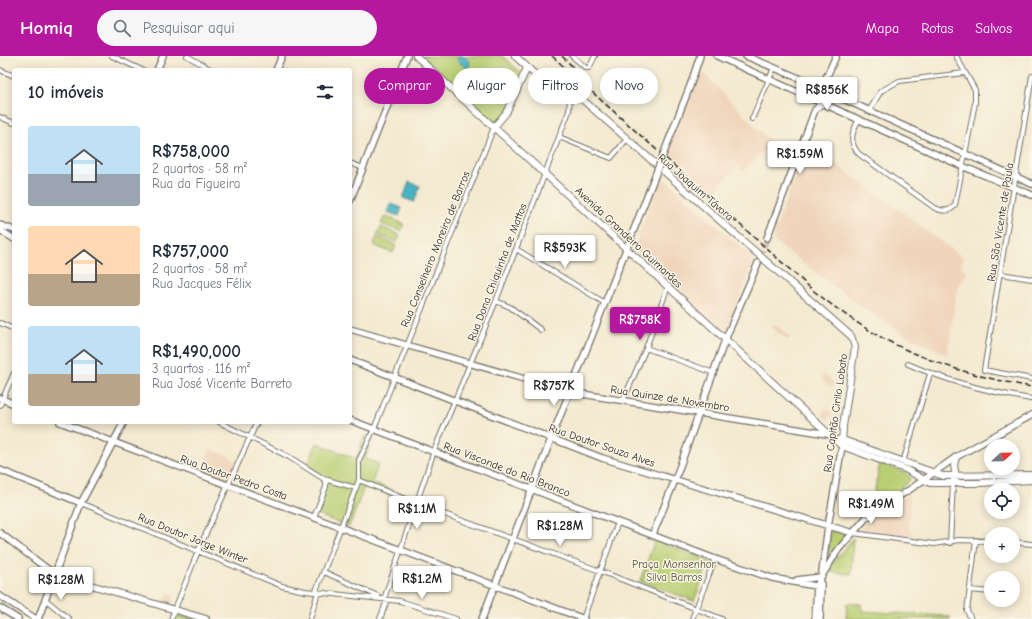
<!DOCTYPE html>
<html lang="pt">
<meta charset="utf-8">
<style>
:root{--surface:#fff;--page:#f6f6f7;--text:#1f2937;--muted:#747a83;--accent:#b5179e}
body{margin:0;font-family:"Comic Neue",sans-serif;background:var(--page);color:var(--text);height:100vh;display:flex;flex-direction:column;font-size:15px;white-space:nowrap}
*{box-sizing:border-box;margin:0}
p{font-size:13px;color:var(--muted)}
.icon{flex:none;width:22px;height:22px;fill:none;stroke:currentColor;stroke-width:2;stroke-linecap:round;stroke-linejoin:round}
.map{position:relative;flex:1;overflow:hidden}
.side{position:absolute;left:12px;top:12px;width:340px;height:356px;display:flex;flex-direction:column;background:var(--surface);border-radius:4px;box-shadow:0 2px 10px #0003}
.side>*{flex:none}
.banner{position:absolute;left:364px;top:12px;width:380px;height:36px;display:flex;gap:8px}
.needle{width:26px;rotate:68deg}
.tools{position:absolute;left:984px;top:383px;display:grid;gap:8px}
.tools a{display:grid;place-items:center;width:36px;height:36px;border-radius:50%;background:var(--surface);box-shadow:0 2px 10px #0003;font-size:20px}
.price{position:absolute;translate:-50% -34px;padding:0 9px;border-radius:4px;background:#fff;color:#222;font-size:13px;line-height:26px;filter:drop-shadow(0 1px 2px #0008)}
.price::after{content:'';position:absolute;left:50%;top:24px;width:12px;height:9px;margin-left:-6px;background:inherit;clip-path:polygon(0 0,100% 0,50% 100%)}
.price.active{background:var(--accent);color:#fff}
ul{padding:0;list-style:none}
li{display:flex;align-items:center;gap:12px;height:100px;padding:0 16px}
li span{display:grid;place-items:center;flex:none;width:112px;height:80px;border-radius:4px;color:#555}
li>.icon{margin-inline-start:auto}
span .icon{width:48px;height:48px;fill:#fffc;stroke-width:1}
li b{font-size:17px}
h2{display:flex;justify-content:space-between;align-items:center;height:48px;padding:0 16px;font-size:17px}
.tag{padding:0 14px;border-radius:18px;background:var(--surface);box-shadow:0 2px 10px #0003;font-size:14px;line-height:36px}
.tag.active{background:var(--accent);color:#fff}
header{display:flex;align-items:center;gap:24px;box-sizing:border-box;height:56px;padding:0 20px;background:var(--accent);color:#fff}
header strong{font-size:19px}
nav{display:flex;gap:22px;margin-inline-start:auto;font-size:14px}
.search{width:280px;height:36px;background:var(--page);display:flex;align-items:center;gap:10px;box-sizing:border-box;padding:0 14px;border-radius:22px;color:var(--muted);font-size:15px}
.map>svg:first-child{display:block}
.built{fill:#f0d5bc}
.green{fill:#b9cf73;stroke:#727d4f}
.water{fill:#47b3c5;stroke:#396f78}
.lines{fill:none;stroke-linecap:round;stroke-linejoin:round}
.secondary-tunnel{stroke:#ccc4b0;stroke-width:5.5;stroke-dasharray:5.5 3;stroke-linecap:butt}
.street-casing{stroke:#716e65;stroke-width:6}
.secondary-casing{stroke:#716e65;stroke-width:8}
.primary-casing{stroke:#716e65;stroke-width:8}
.street{stroke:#fff;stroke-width:4}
.secondary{stroke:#fff;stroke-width:5.5}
.primary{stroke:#fff;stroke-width:6}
.rail{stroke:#2b2b2b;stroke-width:1.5;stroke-dasharray:6 3;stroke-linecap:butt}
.secondary-bridge-casing{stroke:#716e65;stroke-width:8;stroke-linecap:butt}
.secondary-bridge{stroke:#fff;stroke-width:5.5}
.labels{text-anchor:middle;stroke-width:3;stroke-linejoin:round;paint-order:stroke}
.street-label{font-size:11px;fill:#2b2b2b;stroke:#fcf5e5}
.park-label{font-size:11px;fill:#4e543d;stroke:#fcf5e5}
</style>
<header>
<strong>Homiq</strong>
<div class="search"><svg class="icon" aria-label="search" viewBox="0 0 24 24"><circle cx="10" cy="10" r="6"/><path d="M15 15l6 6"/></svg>Pesquisar aqui</div>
<nav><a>Mapa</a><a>Rotas</a><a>Salvos</a></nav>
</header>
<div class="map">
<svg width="1032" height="563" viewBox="0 0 1032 563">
<rect width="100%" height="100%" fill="#fcf5e5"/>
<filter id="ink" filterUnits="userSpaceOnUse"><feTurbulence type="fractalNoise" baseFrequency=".025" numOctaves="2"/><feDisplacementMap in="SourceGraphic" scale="8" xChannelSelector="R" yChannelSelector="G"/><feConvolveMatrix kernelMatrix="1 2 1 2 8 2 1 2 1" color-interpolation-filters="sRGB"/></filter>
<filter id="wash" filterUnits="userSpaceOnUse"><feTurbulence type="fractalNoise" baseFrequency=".012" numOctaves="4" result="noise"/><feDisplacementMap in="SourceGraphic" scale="16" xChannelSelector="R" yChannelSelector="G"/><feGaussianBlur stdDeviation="0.9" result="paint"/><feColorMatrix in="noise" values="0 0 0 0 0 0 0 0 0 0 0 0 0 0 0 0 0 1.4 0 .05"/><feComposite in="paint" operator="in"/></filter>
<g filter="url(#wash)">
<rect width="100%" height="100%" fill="#f4ead1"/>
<path class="built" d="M699 13 772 87 743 115 738 110 714 136 668 94Z
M806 86 964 202 961 210 967 217 960 227 956 240 947 299 905 279 864 252 772 184Z
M660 119 754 203 727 276 634 193Z
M775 268 790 281 788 284 772 272Z
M824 318 835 328 831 332 821 322Z
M826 352 832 357 827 364 822 358Z
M209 393 229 400 237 407 229 425 203 414Z
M908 439 910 442 909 475H913L912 484 857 477 864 468 880 456Z
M168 536 175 539 171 548 164 546Z"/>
<path class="green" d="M423 0H502L523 18V32L513 56 492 67 434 14Z
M385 160 404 168 401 175 381 168Z
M381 171 400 179 397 186 377 179Z
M377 181 396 189 393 197 373 189Z
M364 379 372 382 365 403 379 408 372 426 413 443 411 448 365 429 349 471 316 458 327 422 307 409 317 387 356 403Z
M880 407 906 417 910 421V424L881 449 873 443Z
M830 475 848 478 828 501Z
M853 482 851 518 826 516Z
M655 484 709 505 694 545 640 525Z
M847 547 861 548 862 555 944 560 950 561V563H846Z
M175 557 195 563H173Z"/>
<path class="water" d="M458 0H464L470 6 469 12H466L457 4Z
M409 126 420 130 414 146 403 142Z
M391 148 402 152 399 160 387 156Z"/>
</g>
<g filter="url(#ink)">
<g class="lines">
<path class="secondary-tunnel" d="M758 207 767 182"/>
<defs>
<path id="street" d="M112 0 142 14
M187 0 212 14
M572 0 586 12H589L595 0
M0 14 14 20
M1032 20 984 314 1032 323
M869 55 881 35 899 25 964 17
M0 61 14 67
M752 63 774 12
M859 63C852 76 848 86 859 98L935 152C943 156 950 156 955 149L975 47V34L956 0
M559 81 611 102 627 83
M350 107 363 112
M516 193 605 247
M1001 218 1032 223
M496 245 510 251 541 274
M0 267 14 273
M646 292 714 317
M908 308C947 325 989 336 1031 343
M623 345 646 292 668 230
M0 349 14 317
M219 366 289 401 324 423 356 432
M903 406 930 318
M359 424 417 448 600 515 722 563
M81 447 282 530 305 535 400 545 456 563
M314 461 326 431V426L324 423
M853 477 934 488 959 484 991 485
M1013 486 1032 488
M950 487 953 427
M324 516 378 540
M970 534 991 536
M316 535 359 424V404L374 373 494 71
M45 543 69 563
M384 543 434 395 496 245 569 55 570 41
M171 563 198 495 257 366
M310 563 318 536
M380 563 387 544
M583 563 618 466
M692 563 715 503
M971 563 967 555 976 484"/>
<path id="secondary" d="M717 0 813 43
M746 0 825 33 828 40 822 47 813 43V37L817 31
M836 0 826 22 828 36 1032 128
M157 14 163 0
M276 14 282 0
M690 30 700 0
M350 145 407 0
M0 169 14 174
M0 174 14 183
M767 182 815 54 822 47 962 110 1032 139
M350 273 570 336 827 378
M350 304 602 402 853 477
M0 342 14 348
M350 364 715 503 772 522 821 531
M60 366 584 563
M0 414 81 447
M0 477 54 518 206 563
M653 478 675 424 725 284 758 207
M822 516 828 470 842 390
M797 524 821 521
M0 540 36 563
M0 552 18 563
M38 563 81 447 124 366
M482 563 551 383 631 181
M815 563 817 530 821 521 838 494 866 462 915 430 956 401 1032 359
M820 563 821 528"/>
<path id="primary" d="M416 0 842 390 905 413 930 427H979L1032 424
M515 0 554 36 583 44 851 280 855 291 843 370 842 390
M494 71 506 57 527 12
M840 383 943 420 1032 419
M954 424 956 421 954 409 956 401"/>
</defs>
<use href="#street" class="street-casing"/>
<use href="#secondary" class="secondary-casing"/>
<use href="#primary" class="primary-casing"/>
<use href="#street" class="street"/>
<use href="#secondary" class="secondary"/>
<use href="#primary" class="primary"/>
<path class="rail" d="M552 0 815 236C833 250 852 264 872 276 921 305 976 321 1032 331
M562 0 573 11"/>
<defs>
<path id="secondary-bridge" d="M631 181 690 30"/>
</defs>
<use href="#secondary-bridge" class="secondary-bridge-casing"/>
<use href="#secondary-bridge" class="secondary-bridge"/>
</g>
</g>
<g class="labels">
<g class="street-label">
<text transform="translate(696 131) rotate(41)" y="4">Rua Joaquim Távora</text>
<text transform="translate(1000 166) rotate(-81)" y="4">Rua São Vicente de Paula</text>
<text transform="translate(629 181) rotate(43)" y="4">Avenida Grandeiro Guimarães</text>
<text transform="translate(435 193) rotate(-68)" y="4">Rua Conselheiro Moreira de Barros</text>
<text transform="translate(497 216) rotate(-69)" y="4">Rua Dona Chiquinha de Mattos</text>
<text transform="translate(670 342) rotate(9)" y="4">Rua Quinze de Novembro</text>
<text transform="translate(835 357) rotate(-82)" y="4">Rua Capitão Cirilo Lobato</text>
<text transform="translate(602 389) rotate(19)" y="4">Rua Doutor Souza Alves</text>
<text transform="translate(507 413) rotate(21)" y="4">Rua Visconde do Rio Branco</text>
<text transform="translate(234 421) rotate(20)" y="4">Rua Doutor Pedro Costa</text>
<text transform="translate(193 482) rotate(22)" y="4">Rua Doutor Jorge Winter</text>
</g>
<g class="park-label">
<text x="674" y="512">Praça Monsenhor<tspan x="674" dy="13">Silva Barros</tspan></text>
</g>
</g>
</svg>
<div class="tools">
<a><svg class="needle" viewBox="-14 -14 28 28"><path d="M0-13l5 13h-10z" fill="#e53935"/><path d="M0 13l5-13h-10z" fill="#747a83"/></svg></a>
<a><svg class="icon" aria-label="locate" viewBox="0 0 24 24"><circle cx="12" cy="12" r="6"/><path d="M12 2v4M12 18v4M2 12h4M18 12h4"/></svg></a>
<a>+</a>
<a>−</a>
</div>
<b class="price" style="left:827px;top:55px">R$856K</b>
<b class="price" style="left:800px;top:119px">R$1.59M</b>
<b class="price" style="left:565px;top:213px">R$593K</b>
<b class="price active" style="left:640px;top:285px">R$758K</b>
<b class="price" style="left:554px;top:351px">R$757K</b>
<b class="price" style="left:871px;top:469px">R$1.49M</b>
<b class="price" style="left:417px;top:474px">R$1.1M</b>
<b class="price" style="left:560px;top:491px">R$1.28M</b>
<b class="price" style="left:422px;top:544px">R$1.2M</b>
<b class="price" style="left:61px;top:545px">R$1.28M</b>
<div class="banner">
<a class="tag active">Comprar</a>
<a class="tag">Alugar</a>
<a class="tag">Filtros</a>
<a class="tag">Novo</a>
</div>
<section class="side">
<h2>10 imóveis<svg class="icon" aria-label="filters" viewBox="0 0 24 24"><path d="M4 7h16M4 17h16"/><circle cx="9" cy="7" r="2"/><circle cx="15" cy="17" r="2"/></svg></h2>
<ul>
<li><span style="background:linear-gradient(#bfe0f5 60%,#9aa5b1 0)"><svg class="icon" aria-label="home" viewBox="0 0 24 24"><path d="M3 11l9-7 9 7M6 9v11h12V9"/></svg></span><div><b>R$758,000</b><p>2 quartos · 58 m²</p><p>Rua da Figueira</p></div></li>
<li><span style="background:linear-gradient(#ffd9b3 60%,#b9a48a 0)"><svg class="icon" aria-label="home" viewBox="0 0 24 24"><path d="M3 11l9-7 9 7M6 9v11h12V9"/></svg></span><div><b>R$757,000</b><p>2 quartos · 58 m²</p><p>Rua Jacques Félix</p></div></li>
<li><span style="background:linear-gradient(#bfe0f5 60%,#b9a48a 0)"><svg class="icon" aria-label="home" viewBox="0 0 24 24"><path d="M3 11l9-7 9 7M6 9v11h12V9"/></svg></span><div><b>R$1,490,000</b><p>3 quartos · 116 m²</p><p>Rua José Vicente Barreto</p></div></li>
</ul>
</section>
</div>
